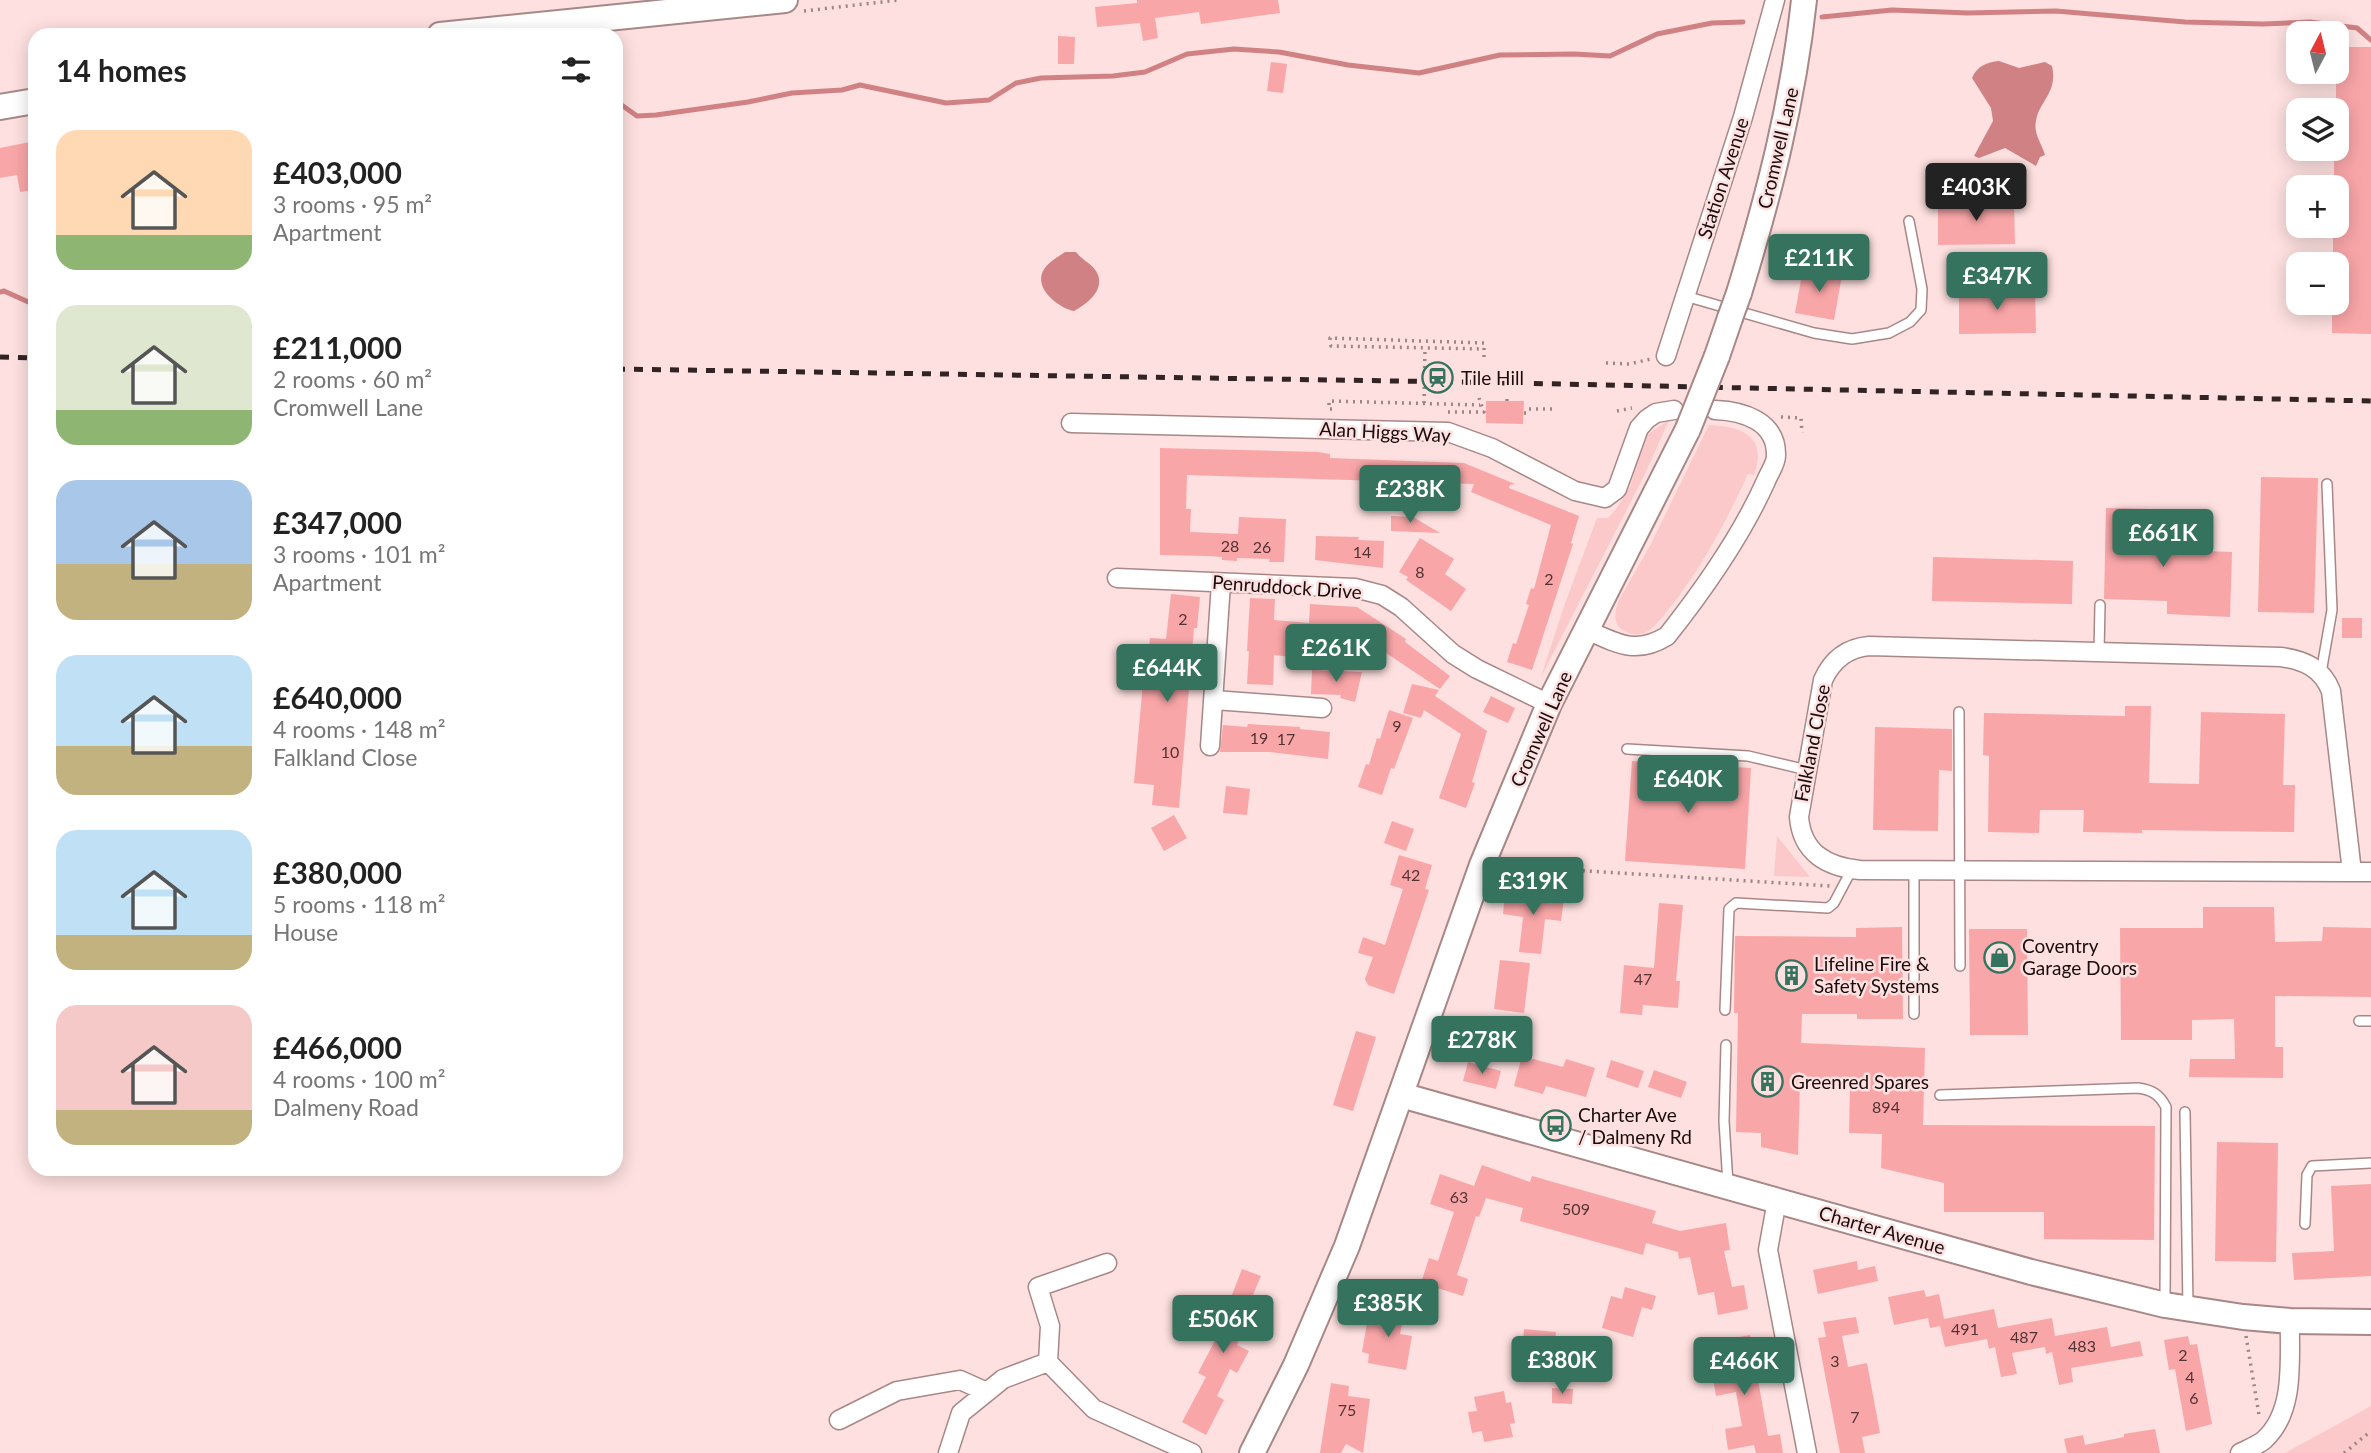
<!DOCTYPE html>
<meta charset="utf-8">
<style>
:root{--surface:#fff;--page:#f6f6f6;--text:#222;--muted:#767676;--accent:#36735e}
body{margin:0;font-family:Lato,sans-serif;background:var(--page);color:var(--text);height:100vh;display:flex;flex-direction:column;font-size:26px;white-space:nowrap}
*{box-sizing:border-box;margin:0}
p{font-size:23px;color:var(--muted)}
.icon{flex:none;width:38px;height:38px;fill:none;stroke:currentColor;stroke-width:2;stroke-linecap:round;stroke-linejoin:round}
.map{position:relative;flex:1;overflow:hidden}
.details{position:absolute;left:28px;top:28px;width:595px;height:1148px;display:flex;flex-direction:column;background:var(--surface);border-radius:21px;box-shadow:0 4px 18px #0003}
.details>*{flex:none}
.needle{width:46px;rotate:7deg}
.fabs{position:absolute;left:2286px;top:21px;display:grid;gap:14px}
.fabs a{display:grid;place-items:center;width:63px;height:63px;border-radius:14px;background:var(--surface);box-shadow:0 4px 18px #0003;font-size:35px}
.price{position:absolute;translate:-50% -60px;padding:0 16px;border-radius:7px;background:var(--accent);color:#fff;font-size:23px;line-height:46px;filter:drop-shadow(0 2px 4px #0008)}
.price::after{content:'';position:absolute;left:50%;top:42px;width:21px;height:16px;margin-left:-10px;background:inherit;clip-path:polygon(0 0,100% 0,50% 100%)}
.price.current{background:#222;color:#fff}
ul{padding:0;list-style:none}
li{display:flex;align-items:center;gap:21px;height:175px;padding:0 28px}
li span{display:grid;place-items:center;flex:none;width:196px;height:140px;border-radius:21px;color:#555}
li>.icon{margin-inline-start:auto}
span .icon{width:84px;height:84px;fill:#fffc;stroke-width:1}
li b{font-size:30px}
h2{display:flex;justify-content:space-between;align-items:center;height:84px;padding:0 28px;font-size:30px}
.map>svg:first-child{display:block}
.green{fill:#fbc9c9}
.water{fill:#d08183}
.lines{fill:none;stroke-linecap:round;stroke-linejoin:round}
.stream{stroke:#d08183;stroke-width:5}
.building{fill:#f9a6a8}
.lane-casing{stroke:#a88787;stroke-width:12}
.street-casing{stroke:#a88787;stroke-width:21}
.secondary-casing{stroke:#a88787;stroke-width:28}
.path{stroke:#9c8685;stroke-width:3.5;stroke-dasharray:2 5;stroke-linecap:butt}
.lane{stroke:#fff;stroke-width:9}
.street{stroke:#fff;stroke-width:18}
.secondary{stroke:#fff;stroke-width:24}
.rail{stroke:#322424;stroke-width:5;stroke-dasharray:9 9;stroke-linecap:butt}
.secondary-bridge-casing{stroke:#a88787;stroke-width:28;stroke-linecap:butt}
.path-bridge{stroke:#9c8685;stroke-width:3.5;stroke-dasharray:2 5;stroke-linecap:butt}
.secondary-bridge{stroke:#fff;stroke-width:24}
.labels{text-anchor:middle;stroke-width:5;stroke-linejoin:round;paint-order:stroke}
.number-label{font-size:16px;fill:#513334}
.street-label{font-size:19px;fill:#190d0d;stroke:#fde0df}
.poi-label{font-size:19px;fill:#190d0d;stroke:#fde0df;text-anchor:start}
</style>
<div class="map">
<svg width="2371" height="1453" viewBox="0 0 2371 1453">
<rect width="100%" height="100%" fill="#fde0df"/>
<path class="green" d="M1669 420 1645 474 1541 677 1564 606 1597 518H1608L1617 508 1630 487 1641 448 1648 434Z
M1709 425C1742 426 1768 437 1754 475L1748 474C1728 518 1705 561 1676 600 1668 609 1661 621 1651 629 1644 635 1635 636 1626 632 1624 631 1619 628 1618 626 1613 618 1616 608 1619 600L1651 544Z
M1777 836 1810 877 1774 876Z
M2371 1406V1453H2285Z"/>
<path class="water" d="M1999 61 2019 68 2045 62 2052 66C2058 93 2039 101 2036 121 2033 133 2042 144 2045 155L2040 157 2036 166 2005 148 1979 158 1974 156 1993 121 1991 108 1972 78C1977 66 1987 62 1999 61Z
M1065 252H1076C1082 260 1092 264 1096 271 1107 289 1087 304 1074 311 1059 308 1034 289 1043 271 1047 263 1058 257 1065 252Z"/>
<g class="lines">
<path class="stream" d="M1822 17 1892 10 1968 13 2056 11 2185 22 2263 24 2310 22 2357 28 2371 40
M616 101 637 116 656 115 748 102 792 93 842 90 860 85 946 103 989 100 1016 83 1041 78 1113 76 1145 72 1187 54 1234 49 1279 52 1348 65 1419 73 1500 55 1574 54 1610 56 1657 34 1712 23 1743 22
M0 292 4 291 35 305"/>
</g>
<path class="building" d="M1137 0H1278L1280 13 1201 24 1199 12 1155 18 1158 38 1143 41 1140 23 1097 27 1095 7 1137 3Z
M1058 36 1075 37 1074 64H1058Z
M2336 47H2371V334L2332 333V303H2336V264H2333V226H2336V187H2334V149H2336Z
M1271 62 1287 64 1283 93 1267 91Z
M35 141V190L20 192 17 175 0 178V148Z
M2014 201 2015 244 1938 245V202Z
M1803 269 1842 275 1834 320 1795 313Z
M2035 289 2036 333 1959 334V291Z
M1486 401H1524L1523 424 1486 423Z
M1160 448 1318 452 1330 454V458L1464 463 1515 484 1510 485 1509 488 1579 516 1571 543 1573 544 1532 670 1507 662 1513 643 1516 644 1529 605 1526 604 1531 588 1534 589 1551 525 1471 492 1474 484 1187 475 1186 509H1191L1190 532 1238 534 1239 517 1286 519 1284 562H1269L1270 559 1237 558V561L1222 560V557L1208 556 1160 555Z
M2261 477 2318 478 2314 613 2258 612Z
M2106 508 2151 509 2150 549 2232 552 2230 617 2167 614V601L2104 599Z
M1391 516 1413 517 1440 533 1391 531Z
M1316 536 1359 537 1358 540 1384 541 1383 568 1315 560Z
M1420 538 1454 559 1445 574 1466 589 1451 611 1406 580 1408 577 1399 572Z
M1933 557 2073 561 2072 604 1932 601Z
M1171 594 1200 597 1197 628H1194L1179 808 1152 805 1154 785 1134 783 1144 671H1147L1150 638 1166 639Z
M1250 598 1275 599 1274 620 1309 623 1310 604 1357 607 1406 639 1405 642 1450 676 1440 689 1350 629 1339 647 1311 628 1308 659 1274 655 1273 685 1247 684 1249 651H1247Z
M2342 618H2362V638H2342Z
M1312 670 1362 672 1355 702 1340 698 1341 695 1311 694Z
M1412 684 1439 690 1435 696 1487 731 1472 782 1475 783 1466 808 1439 798 1461 734 1424 710 1421 718 1403 713Z
M1491 696 1515 708 1508 723 1483 712Z
M2125 706H2151L2149 783 2199 784 2201 712 2285 714 2283 785H2295L2294 832 2142 830V833L2083 832 2084 810H2040L2039 833 1988 832 1989 756 1983 755 1984 713 2125 716Z
M1389 710 1413 718 1394 769 1391 768 1382 795 1358 787 1366 764 1369 765 1377 738 1380 739Z
M1248 724 1300 727V729L1330 732 1328 759 1270 752H1220L1223 725 1247 727Z
M1875 727 1952 729V771L1939 770 1938 831 1873 830Z
M1632 761 1751 768 1745 869 1625 861Z
M1226 786 1250 789 1247 815 1223 813Z
M1174 815 1187 838 1164 851 1151 828Z
M1392 821 1414 829 1406 851 1384 843Z
M1399 855 1432 865 1425 889 1429 890 1394 994 1368 985 1365 979 1373 957 1358 953 1363 937 1385 945 1403 889 1390 885Z
M1505 892 1564 899 1561 921 1545 919 1541 954 1519 952 1523 917 1503 914Z
M1659 903 1683 905 1676 981H1680L1678 1008 1643 1005 1642 1015 1620 1013 1624 965 1654 968Z
M2203 907H2274L2275 942 2322 941 2323 927 2371 928V997L2275 996V1047H2283V1078L2189 1077 2190 1059H2235L2234 1019 2192 1020V1040H2121L2120 928H2203Z
M1902 927 1903 1019H1857V1014H1802L1801 1043 1925 1048 1923 1125 2155 1126 2154 1240 2044 1239V1212H1944V1183L1881 1168 1882 1134 1849 1133 1850 1082 1800 1080 1798 1155 1761 1147V1133L1736 1132 1738 1013H1734L1735 936 1856 937V928Z
M1969 929H2027L2028 1035H1970Z
M1500 960 1530 963 1524 1013 1494 1009Z
M1356 1031 1376 1037 1353 1111 1333 1105Z
M1522 1056 1563 1067 1566 1059 1595 1068 1586 1097 1546 1086 1543 1094 1514 1086Z
M1611 1060 1644 1071 1638 1088 1606 1077Z
M1468 1062 1501 1071 1496 1089 1463 1081Z
M1654 1070 1687 1082 1681 1098 1648 1087Z
M2217 1142 2278 1143 2276 1262 2215 1261Z
M1482 1165 1530 1182 1532 1176 1656 1211 1652 1223 1680 1231 1726 1223 1730 1250 1724 1251 1732 1287 1744 1285 1748 1309 1718 1315 1714 1292 1698 1295 1690 1257 1679 1259 1678 1252 1646 1243 1643 1255 1618 1248 1520 1221 1523 1208 1486 1198 1479 1217 1476 1216 1457 1275 1468 1279 1463 1296 1421 1283 1429 1258 1438 1261 1454 1212 1430 1204 1440 1174 1474 1186Z
M2371 1184V1276L2294 1280 2292 1253 2334 1251 2331 1186Z
M1857 1261 1858 1270 1875 1266 1878 1281 1818 1294 1813 1270Z
M1242 1269 1261 1276 1248 1307 1252 1308 1237 1345 1249 1351 1237 1373 1230 1369 1217 1396 1224 1400 1206 1435 1182 1422 1206 1377 1198 1373 1225 1321 1220 1319 1228 1299 1230 1300Z
M1625 1287 1656 1296 1652 1310 1642 1307 1633 1337 1602 1328 1611 1296 1622 1299Z
M1924 1290 1926 1297 1939 1294 1944 1319 1994 1309 1998 1328 2052 1318 2055 1336 2107 1327 2111 1347 2140 1341 2143 1356 2071 1368 2073 1382 2059 1385 2052 1352 2046 1354 2045 1347 2012 1353 2017 1374 2001 1377 1995 1347 1989 1349 1987 1339 1945 1347 1940 1326 1930 1328 1928 1318 1894 1325 1888 1297Z
M1387 1301 1406 1305 1400 1334 1412 1336 1406 1370 1368 1363 1369 1354 1362 1352 1368 1317 1383 1320Z
M1856 1317 1859 1333 1842 1336 1848 1367 1867 1363 1880 1433 1862 1437 1865 1453H1840L1818 1338 1826 1337 1823 1322Z
M1524 1329 1556 1332 1552 1372 1521 1369Z
M1750 1335 1768 1436 1780 1434 1783 1453H1756L1754 1445 1728 1450 1725 1429 1742 1426 1736 1392 1716 1396 1713 1378 1722 1376 1717 1341Z
M2188 1336 2190 1345 2197 1344 2212 1424 2186 1431 2175 1369 2169 1370 2164 1340Z
M1331 1383 1349 1386 1348 1396 1370 1399 1363 1453 1346 1444 1341 1453H1320Z
M1552 1388 1573 1389 1572 1404 1552 1403Z
M1504 1391 1506 1403 1511 1402 1515 1423 1510 1424 1513 1437 1484 1442 1482 1431 1472 1433 1468 1412 1477 1411 1474 1397Z
M2155 1429 2160 1453H2067L2064 1439 2083 1435 2085 1445 2124 1437V1434Z"/>
<g class="lines">
<defs>
<path id="lane" d="M1685 296 1814 333 1852 339 1889 333 1910 322 1921 310 1922 289 1909 221
M2099 652 2100 605
M2321 673 2332 610 2327 484
M1959 712 1960 966
M1627 749 1748 756 1807 770
M1914 870V1014
M1725 1010 1729 909 1736 903 1828 908 1834 903 1852 869
M2359 1021H2371
M1726 1045 1724 1121 1728 1184
M1940 1095 2138 1088C2152 1090 2159 1094 2166 1107L2165 1303
M2185 1112 2188 1308
M2305 1224 2307 1175 2312 1166 2371 1163"/>
<path id="street" d="M1666 356 1743 117 1775 0
M1071 423 1448 432 1492 448 1575 491 1605 498 1617 489 1639 428 1647 419 1656 413 1674 410
M1117 578 1355 588 1382 595 1401 607 1453 654 1477 669 1549 704
M1587 630C1618 644 1636 655 1667 636 1705 588 1741 537 1766 481 1769 473 1776 464 1776 456 1777 421 1743 411 1715 410
M1214 700 1322 708
M1210 746 1221 583
M2352 872 2331 691C2322 668 2304 660 2281 657L1869 646C1847 648 1832 660 1823 680L1799 817C1802 853 1827 867 1860 870L2352 872H2371
M1777 1200 1768 1250 1807 1453
M1048 1362 1094 1409 1192 1453
M1048 1362 1050 1326 1038 1287 1107 1263
M839 1420 897 1391 960 1380 987 1392
M948 1453 961 1413 1003 1379 1048 1362
M2240 1453C2248 1449 2258 1445 2264 1440 2296 1411 2289 1359 2290 1321"/>
<path id="secondary" d="M440 35 785 0
M0 107 35 101
M1739 293C1769 195 1793 102 1804 0
M1717 356 1730 318
M1401 1095 2031 1272 2165 1305 2243 1317 2290 1321 2371 1322
M1252 1453 1296 1365 1347 1246 1482 865 1549 704 1688 429"/>
</defs>
<use href="#lane" class="lane-casing"/>
<use href="#street" class="street-casing"/>
<use href="#secondary" class="secondary-casing"/>
<path class="path" d="M804 11 899 0
M1484 357V343L1330 338 1331 346 1484 349
M1606 363 1629 364 1651 359
M1507 401V398
M1332 409H1329V401L1480 405
M1529 409H1557
M1617 411 1632 408
M1448 412H1484L1479 398
M1524 413H1529
M1781 417 1801 418 1802 433
M1506 866 1830 886
M2246 1336 2259 1415
M2344 1453 2371 1431"/>
<use href="#lane" class="lane"/>
<use href="#street" class="street"/>
<use href="#secondary" class="secondary"/>
<path class="rail" d="M0 357 35 358
M616 369 1463 382 2371 401"/>
<defs>
<path id="secondary-bridge" d="M1730 318 1739 293
M1688 429 1717 356"/>
</defs>
<use href="#secondary-bridge" class="secondary-bridge-casing"/>
<path class="path-bridge" d="M1424 403 1425 348"/>
<use href="#secondary-bridge" class="secondary-bridge"/>
</g>
<defs>
<symbol id="station-ring" viewBox="-11 -11 22 22"><circle r="9.5" fill="#fde0df" stroke="#36735e" stroke-width="1.5"/><path d="M-3-6H3Q5-6 5-4V2Q5 4 3 4L4.5 6H3L1.5 4h-3L-3 6H-4.5L-3 4Q-5 4-5 2V-4Q-5-6-3-6ZM-3.5-4v3h7v-3ZM-3.5 1v1.5H-2V1ZM2 1v1.5H3.5V1Z" fill="#36735e"/></symbol>
<symbol id="shop-ring" viewBox="-11 -11 22 22"><circle r="9.5" fill="#fde0df" stroke="#36735e" stroke-width="1.5"/><path d="M-5-2.5h2.3a2.7 3.5 0 0 1 5.4 0H5L5.5 6h-11ZM-1.5-2.5h3a1.5 2.3 0 0 0-3 0Z" fill="#36735e"/></symbol>
<symbol id="building-ring" viewBox="-11 -11 22 22"><circle r="9.5" fill="#fde0df" stroke="#36735e" stroke-width="1.5"/><path d="M-4-6H4V6H1V3H-1V6H-4ZM-2.5-4.3h1.7v1.8h-1.7ZM.8-4.3h1.7v1.8H.8ZM-2.5-1h1.7V.8h-1.7ZM.8-1h1.7V.8H.8Z" fill="#36735e"/></symbol>
<symbol id="bus-ring" viewBox="-11 -11 22 22"><circle r="9.5" fill="#fde0df" stroke="#36735e" stroke-width="1.5"/><path d="M-5-6H5V4H4V6H2V4H-2V6H-4V4H-5ZM-3.5-4V0h7V-4ZM-3.5 1.2v1.5H-2V1.2ZM2 1.2v1.5H3.5V1.2Z" fill="#36735e"/></symbol>
</defs>
<g fill-rule="evenodd">
<use href="#station-ring" x="1420" y="360" width="35" height="35"/>
<use href="#shop-ring" x="1982" y="940" width="35" height="35"/>
<use href="#building-ring" x="1774" y="958" width="35" height="35"/>
<use href="#building-ring" x="1750" y="1064" width="35" height="35"/>
<use href="#bus-ring" x="1538" y="1108" width="35" height="35"/>
</g>
<g class="labels">
<g class="number-label">
<text x="1230" y="552">28</text>
<text x="1262" y="553">26</text>
<text x="1362" y="558">14</text>
<text x="1420" y="578">8</text>
<text x="1549" y="585">2</text>
<text x="1183" y="625">2</text>
<text x="1397" y="732">9</text>
<text x="1259" y="744">19</text>
<text x="1286" y="745">17</text>
<text x="1170" y="758">10</text>
<text x="1411" y="881">42</text>
<text x="1643" y="985">47</text>
<text x="1886" y="1113">894</text>
<text x="1459" y="1203">63</text>
<text x="1576" y="1215">509</text>
<text x="1965" y="1335">491</text>
<text x="2024" y="1343">487</text>
<text x="2082" y="1352">483</text>
<text x="2183" y="1361">2</text>
<text x="1835" y="1367">3</text>
<text x="2190" y="1383">4</text>
<text x="2194" y="1404">6</text>
<text x="1347" y="1416">75</text>
<text x="1855" y="1423">7</text>
</g>
<g class="street-label">
<text transform="translate(1778 148) rotate(-77)" y="7">Cromwell Lane</text>
<text transform="translate(1723 178) rotate(-72)" y="7">Station Avenue</text>
<text transform="translate(1385 432) rotate(3)" y="7">Alan Higgs Way</text>
<text transform="translate(1287 587) rotate(4)" y="7">Penruddock Drive</text>
<text transform="translate(1541 729) rotate(-66)" y="7">Cromwell Lane</text>
<text transform="translate(1812 743) rotate(-79)" y="7">Falkland Close</text>
<text transform="translate(1882 1230) rotate(16)" y="7">Charter Avenue</text>
</g>
<g class="poi-label">
<text x="1461" y="385">Tile Hill</text>
<text x="2022" y="953">Coventry<tspan x="2022" dy="22">Garage Doors</tspan></text>
<text x="1814" y="971">Lifeline Fire &amp;<tspan x="1814" dy="22">Safety Systems</tspan></text>
<text x="1791" y="1089">Greenred Spares</text>
<text x="1578" y="1122">Charter Ave<tspan x="1578" dy="22">/ Dalmeny Rd</tspan></text>
</g>
</g>
</svg>
<div class="fabs">
<a><svg class="needle" viewBox="-14 -14 28 28"><path d="M0-13l5 13h-10z" fill="#e53935"/><path d="M0 13l5-13h-10z" fill="#767676"/></svg></a>
<a><svg class="icon" aria-label="layers" viewBox="0 0 24 24"><path d="M12 4l9 5-9 5-9-5zM3 14l9 5 9-5"/></svg></a>
<a>+</a>
<a>−</a>
</div>
<b class="price current" style="left:1976px;top:223px">£403K</b>
<b class="price" style="left:1819px;top:294px">£211K</b>
<b class="price" style="left:1997px;top:312px">£347K</b>
<b class="price" style="left:1410px;top:525px">£238K</b>
<b class="price" style="left:2163px;top:569px">£661K</b>
<b class="price" style="left:1336px;top:684px">£261K</b>
<b class="price" style="left:1167px;top:704px">£644K</b>
<b class="price" style="left:1688px;top:815px">£640K</b>
<b class="price" style="left:1533px;top:917px">£319K</b>
<b class="price" style="left:1482px;top:1076px">£278K</b>
<b class="price" style="left:1388px;top:1339px">£385K</b>
<b class="price" style="left:1223px;top:1355px">£506K</b>
<b class="price" style="left:1562px;top:1396px">£380K</b>
<b class="price" style="left:1744px;top:1397px">£466K</b>
<section class="details">
<h2>14 homes<svg class="icon" aria-label="filters" viewBox="0 0 24 24"><path d="M4 7h16M4 17h16"/><circle cx="9" cy="7" r="2"/><circle cx="15" cy="17" r="2"/></svg></h2>
<ul>
<li><span style="background:linear-gradient(#ffd9b3 75%,#8fb573 0)"><svg class="icon" aria-label="home" viewBox="0 0 24 24"><path d="M3 11l9-7 9 7M6 9v11h12V9"/></svg></span><div><b>£403,000</b><p>3 rooms · 95 m²</p><p>Apartment</p></div></li>
<li><span style="background:linear-gradient(#dfe7d0 75%,#8fb573 0)"><svg class="icon" aria-label="home" viewBox="0 0 24 24"><path d="M3 11l9-7 9 7M6 9v11h12V9"/></svg></span><div><b>£211,000</b><p>2 rooms · 60 m²</p><p>Cromwell Lane</p></div></li>
<li><span style="background:linear-gradient(#a9c7e8 60%,#c2b280 0)"><svg class="icon" aria-label="home" viewBox="0 0 24 24"><path d="M3 11l9-7 9 7M6 9v11h12V9"/></svg></span><div><b>£347,000</b><p>3 rooms · 101 m²</p><p>Apartment</p></div></li>
<li><span style="background:linear-gradient(#bfe0f5 65%,#c2b280 0)"><svg class="icon" aria-label="home" viewBox="0 0 24 24"><path d="M3 11l9-7 9 7M6 9v11h12V9"/></svg></span><div><b>£640,000</b><p>4 rooms · 148 m²</p><p>Falkland Close</p></div></li>
<li><span style="background:linear-gradient(#bfe0f5 75%,#c2b280 0)"><svg class="icon" aria-label="home" viewBox="0 0 24 24"><path d="M3 11l9-7 9 7M6 9v11h12V9"/></svg></span><div><b>£380,000</b><p>5 rooms · 118 m²</p><p>House</p></div></li>
<li><span style="background:linear-gradient(#f6c9c9 75%,#c2b280 0)"><svg class="icon" aria-label="home" viewBox="0 0 24 24"><path d="M3 11l9-7 9 7M6 9v11h12V9"/></svg></span><div><b>£466,000</b><p>4 rooms · 100 m²</p><p>Dalmeny Road</p></div></li>
</ul>
</section>
</div>
